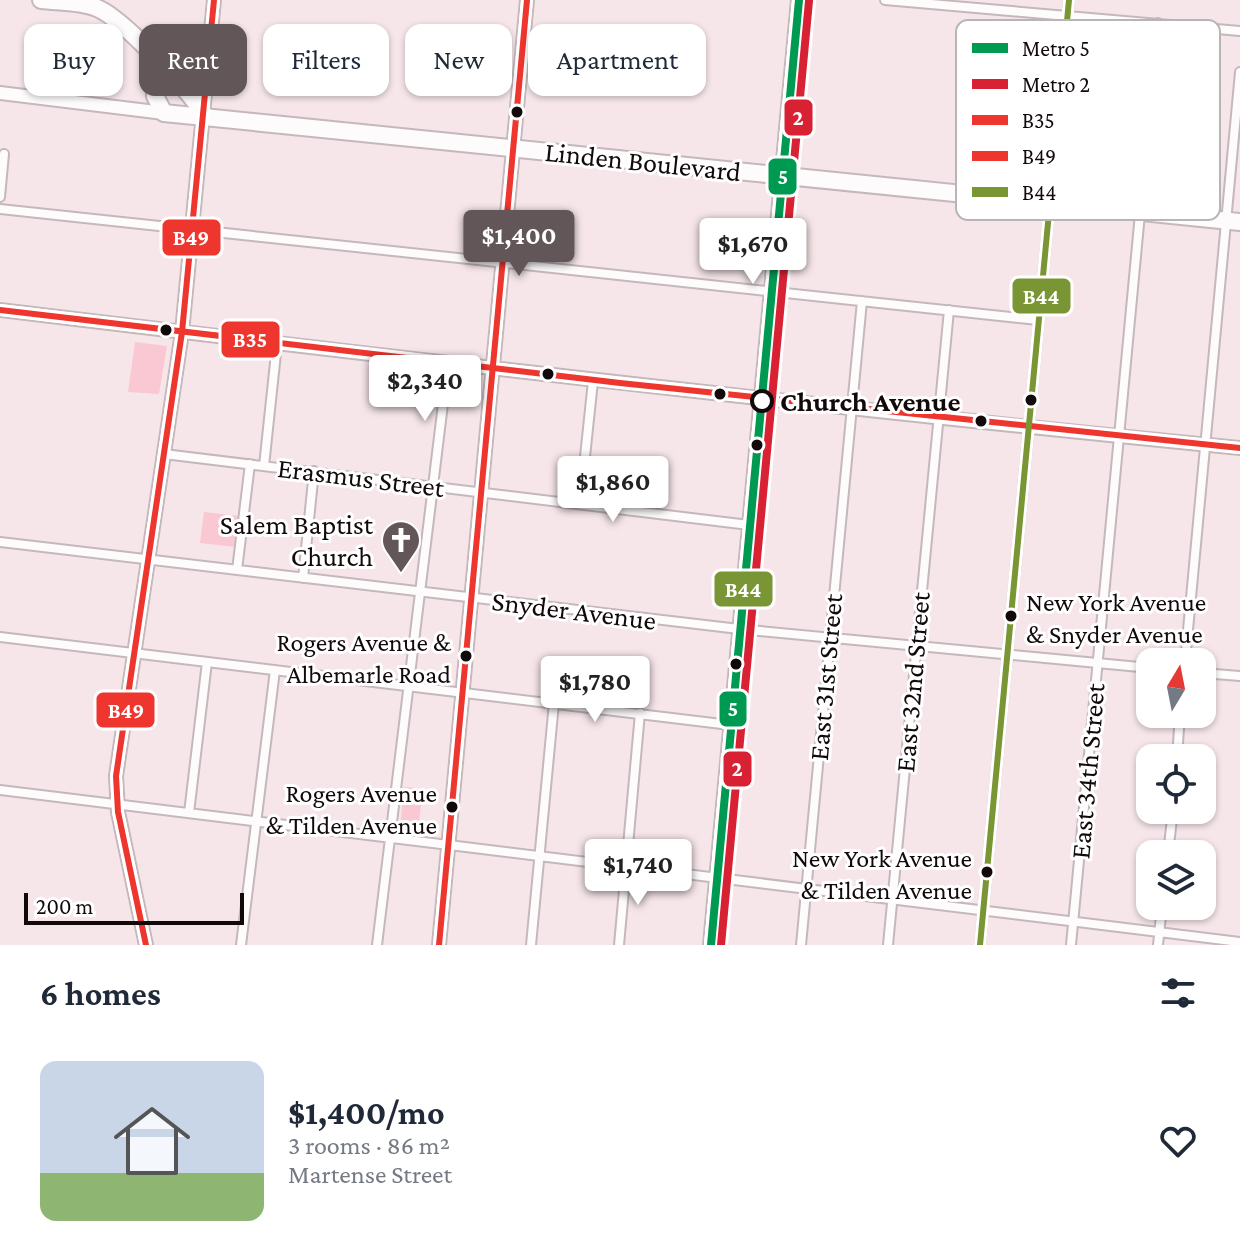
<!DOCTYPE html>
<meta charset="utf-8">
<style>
:root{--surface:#fff;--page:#f2f2f3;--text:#1f2937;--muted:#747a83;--line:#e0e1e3;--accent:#625659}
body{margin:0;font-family:"Crimson Pro",serif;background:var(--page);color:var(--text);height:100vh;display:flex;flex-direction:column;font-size:30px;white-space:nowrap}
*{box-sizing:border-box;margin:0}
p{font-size:26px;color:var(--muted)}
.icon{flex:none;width:44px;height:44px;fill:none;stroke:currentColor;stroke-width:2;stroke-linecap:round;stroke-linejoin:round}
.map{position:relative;height:945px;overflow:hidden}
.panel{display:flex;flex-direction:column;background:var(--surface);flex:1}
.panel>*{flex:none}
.top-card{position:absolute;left:24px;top:24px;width:800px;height:72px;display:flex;gap:16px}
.needle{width:52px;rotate:10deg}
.tools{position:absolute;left:1136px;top:648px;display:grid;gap:16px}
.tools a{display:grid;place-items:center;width:80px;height:80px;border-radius:16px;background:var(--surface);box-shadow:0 2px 6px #0004;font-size:40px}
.scale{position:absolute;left:24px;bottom:20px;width:220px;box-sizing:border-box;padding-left:8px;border:4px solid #12090b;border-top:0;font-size:22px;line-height:28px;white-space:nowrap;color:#12090b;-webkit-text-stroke:6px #fff;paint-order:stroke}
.price{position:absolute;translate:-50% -68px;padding:0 18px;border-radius:8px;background:#fff;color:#222;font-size:26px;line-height:52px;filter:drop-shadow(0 2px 4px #0008)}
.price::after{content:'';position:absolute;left:50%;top:48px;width:24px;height:18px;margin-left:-12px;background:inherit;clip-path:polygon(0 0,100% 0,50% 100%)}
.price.on{background:var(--accent);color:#fff}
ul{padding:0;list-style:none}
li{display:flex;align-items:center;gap:24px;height:200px;padding:0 40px}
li+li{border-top:2px solid var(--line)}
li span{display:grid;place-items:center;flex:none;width:224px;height:160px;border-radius:16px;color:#555}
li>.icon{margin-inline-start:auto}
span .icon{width:96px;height:96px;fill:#fffc;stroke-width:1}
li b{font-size:34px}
h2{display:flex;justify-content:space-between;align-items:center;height:96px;padding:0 40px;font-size:34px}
.pill{padding:0 28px;border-radius:16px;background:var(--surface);box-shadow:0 2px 6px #0004;font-size:28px;line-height:72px}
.pill.on{background:var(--accent);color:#fff}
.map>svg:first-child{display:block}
.green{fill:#f9c8d2}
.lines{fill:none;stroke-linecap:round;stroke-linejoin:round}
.street-casing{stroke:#c4b8bb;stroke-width:12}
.secondary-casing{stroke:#c4b8bb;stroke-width:16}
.highway-casing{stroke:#c4b8bb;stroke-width:20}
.street{stroke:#fefbfc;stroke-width:8}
.secondary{stroke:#fefbfc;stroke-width:12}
.highway{stroke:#fefbfc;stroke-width:16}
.bus-1-casing{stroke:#fff;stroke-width:12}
.bus-2-casing{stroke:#fff;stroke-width:12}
.bus-3-casing{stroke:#fff;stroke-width:12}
.bus-1{stroke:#ee352e;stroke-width:6}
.bus-2{stroke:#ee352e;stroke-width:6}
.bus-3{stroke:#799534;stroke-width:6}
.metro-1-casing{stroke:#fff;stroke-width:14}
.metro-2-casing{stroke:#fff;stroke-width:14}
.metro-1{stroke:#009952;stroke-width:8}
.metro-2{stroke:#d82233;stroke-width:8}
.bus-dot{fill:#12090b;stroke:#fff;stroke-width:3}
.stop-dot{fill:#fff;stroke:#12090b;stroke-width:4}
.labels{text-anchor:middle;stroke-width:6;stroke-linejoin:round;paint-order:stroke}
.bus-label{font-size:26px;fill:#12090b;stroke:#fff;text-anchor:end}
.street-label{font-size:28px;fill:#12090b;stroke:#fff}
.stop-label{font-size:28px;font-weight:bold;fill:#12090b;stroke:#fff;text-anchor:start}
.poi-label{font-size:28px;fill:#12090b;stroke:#fff;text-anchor:end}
.key{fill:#fff;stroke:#b8b5b6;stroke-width:2}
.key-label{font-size:22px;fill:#12090b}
.line-badge{stroke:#fff;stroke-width:3}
.badge-label{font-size:22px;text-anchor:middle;font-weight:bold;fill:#fff}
</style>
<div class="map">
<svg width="1240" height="945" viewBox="0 0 1240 945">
<rect width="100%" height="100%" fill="#f6e6e9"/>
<path class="green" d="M135 342 167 346 159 394 128 392Z
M204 512 239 516 235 547 200 543Z
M404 787 418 788 417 797 422 798 418 829 400 827Z"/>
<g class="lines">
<defs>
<path id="street" d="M885 0 1240 31
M0 197 4 154
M0 209 1038 320
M164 454 749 525
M264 466 277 344
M580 504 593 381
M0 542 739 629 1150 668
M237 570 250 464
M303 578 314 471
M0 637 730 725
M1185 662 1240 72
M1202 673 1240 676
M1177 758 1180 714
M0 790 1240 942
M189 813 207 662
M1168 854 1173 810
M241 945 275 670
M377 945 448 363
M531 945 554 703
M619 945 640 713
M801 945 862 301
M888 945 949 310
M980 945 1069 0
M1071 945 1158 23
M1158 945 1162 906"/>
<path id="secondary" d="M0 93 164 113
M0 310C413 360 826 408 1240 448
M146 945 118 812 116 776 182 332 214 0
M439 945 527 0
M710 945 798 0"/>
<path id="highway" d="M41 0C60 2 80 1 97 8 124 19 187 89 204 114
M154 59 155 96 164 113 1240 222
M155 59 208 67"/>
</defs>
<use href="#street" class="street-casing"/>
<use href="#secondary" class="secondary-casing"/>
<use href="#highway" class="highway-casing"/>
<use href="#street" class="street"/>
<use href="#secondary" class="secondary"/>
<use href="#highway" class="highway"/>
<defs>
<path id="bus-1" d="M0 310 620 383 1240 448"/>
<path id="bus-2" d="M146 945 118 812 116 776 182 332 214 0
M439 945 527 0"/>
<path id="bus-3" d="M710 945 798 0
M980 945 1069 0"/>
</defs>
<use href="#bus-1" class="bus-1-casing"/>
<use href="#bus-2" class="bus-2-casing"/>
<use href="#bus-3" class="bus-3-casing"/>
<use href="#bus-1" class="bus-1"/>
<use href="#bus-2" class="bus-2"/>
<use href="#bus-3" class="bus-3"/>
<defs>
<path id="metro-1" d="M711 945 799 0"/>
<path id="metro-2" d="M721 945 809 1"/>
</defs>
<use href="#metro-1" class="metro-1-casing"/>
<use href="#metro-2" class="metro-2-casing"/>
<use href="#metro-1" class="metro-1"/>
<use href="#metro-2" class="metro-2"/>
</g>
<defs>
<symbol id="church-pin" viewBox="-11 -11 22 30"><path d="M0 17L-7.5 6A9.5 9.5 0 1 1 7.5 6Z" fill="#625659" stroke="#fff"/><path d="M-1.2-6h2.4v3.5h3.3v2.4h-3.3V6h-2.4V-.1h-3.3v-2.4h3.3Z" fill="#fff"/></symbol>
</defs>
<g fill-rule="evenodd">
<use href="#church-pin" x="379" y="518" width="44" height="60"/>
</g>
<g class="bus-dot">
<circle cx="517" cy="112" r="7"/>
<circle cx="166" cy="330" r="7"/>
<circle cx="548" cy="374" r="7"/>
<circle cx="720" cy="394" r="7"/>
<circle cx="1031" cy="400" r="7"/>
<circle cx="981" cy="421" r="7"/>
<circle cx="757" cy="445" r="7"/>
<circle cx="1011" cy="616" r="7"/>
<circle cx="466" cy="656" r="7"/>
<circle cx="736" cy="664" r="7"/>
<circle cx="452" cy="807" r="7"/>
<circle cx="987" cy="872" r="7"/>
</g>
<circle class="stop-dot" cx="762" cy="401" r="10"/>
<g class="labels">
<g class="bus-label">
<text x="1026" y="611" text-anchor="start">New York Avenue<tspan x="1026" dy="32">&amp; Snyder Avenue</tspan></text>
<text x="451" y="651">Rogers Avenue &amp;<tspan x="451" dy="32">Albemarle Road</tspan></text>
<text x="437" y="802">Rogers Avenue<tspan x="437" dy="32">&amp; Tilden Avenue</tspan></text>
<text x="972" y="867">New York Avenue<tspan x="972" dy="32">&amp; Tilden Avenue</tspan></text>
</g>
<g class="street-label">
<text transform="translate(643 161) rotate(6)" y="10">Linden Boulevard</text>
<text transform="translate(361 477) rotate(7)" y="10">Erasmus Street</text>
<text transform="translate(574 610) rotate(7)" y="10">Snyder Avenue</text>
<text transform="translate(825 677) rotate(-85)" y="10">East 31st Street</text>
<text transform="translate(912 682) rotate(-85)" y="10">East 32nd Street</text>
<text transform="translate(1087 771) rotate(-85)" y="10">East 34th Street</text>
</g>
<g class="stop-label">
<text x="780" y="411">Church Avenue</text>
</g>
<g class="poi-label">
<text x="373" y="534">Salem Baptist<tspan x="373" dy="32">Church</tspan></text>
</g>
</g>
<rect x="956" y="20" width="264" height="200" rx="12" class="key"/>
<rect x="972" y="43" width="36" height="10" fill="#009952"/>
<rect x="972" y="79" width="36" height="10" fill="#d82233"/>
<rect x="972" y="115" width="36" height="10" fill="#ee352e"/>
<rect x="972" y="151" width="36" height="10" fill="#ee352e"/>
<rect x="972" y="187" width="36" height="10" fill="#799534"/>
<g class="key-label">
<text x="1022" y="56">Metro 5</text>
<text x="1022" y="92">Metro 2</text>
<text x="1022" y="128">B35</text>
<text x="1022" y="164">B49</text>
<text x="1022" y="200">B44</text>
</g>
<g class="line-badge">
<rect x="783" y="98" width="31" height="39" rx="8" fill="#d82233"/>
<rect x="767" y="157" width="31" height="39" rx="8" fill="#009952"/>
<rect x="161" y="218" width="61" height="39" rx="8" fill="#ee352e"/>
<rect x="1011" y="277" width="61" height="38" rx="8" fill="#799534"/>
<rect x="220" y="320" width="61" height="39" rx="8" fill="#ee352e"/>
<rect x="713" y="570" width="61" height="38" rx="8" fill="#799534"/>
<rect x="718" y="690" width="30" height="38" rx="8" fill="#009952"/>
<rect x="95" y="691" width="61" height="38" rx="8" fill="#ee352e"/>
<rect x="722" y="750" width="31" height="38" rx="8" fill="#d82233"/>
</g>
<g class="badge-label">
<text x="798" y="125">2</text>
<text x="783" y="184">5</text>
<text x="191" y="245">B49</text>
<text x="1041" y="304">B44</text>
<text x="250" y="347">B35</text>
<text x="743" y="597">B44</text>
<text x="733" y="716">5</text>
<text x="126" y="718">B49</text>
<text x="737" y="776">2</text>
</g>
</svg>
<div class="tools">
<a><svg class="needle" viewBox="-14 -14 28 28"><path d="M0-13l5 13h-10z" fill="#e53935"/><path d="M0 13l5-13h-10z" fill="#747a83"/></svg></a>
<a><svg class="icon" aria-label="locate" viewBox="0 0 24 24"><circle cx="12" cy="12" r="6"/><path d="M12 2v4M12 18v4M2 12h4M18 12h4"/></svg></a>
<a><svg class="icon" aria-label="layers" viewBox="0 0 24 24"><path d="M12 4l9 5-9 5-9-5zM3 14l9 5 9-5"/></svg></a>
</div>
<div class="scale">200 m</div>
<b class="price on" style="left:519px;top:278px">$1,400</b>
<b class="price" style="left:753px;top:286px">$1,670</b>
<b class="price" style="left:425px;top:423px">$2,340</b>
<b class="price" style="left:613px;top:524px">$1,860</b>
<b class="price" style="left:595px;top:724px">$1,780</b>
<b class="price" style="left:638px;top:907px">$1,740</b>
<div class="top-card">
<a class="pill">Buy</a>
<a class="pill on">Rent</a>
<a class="pill">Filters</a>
<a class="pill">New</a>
<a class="pill">Apartment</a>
</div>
</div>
<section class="panel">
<h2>6 homes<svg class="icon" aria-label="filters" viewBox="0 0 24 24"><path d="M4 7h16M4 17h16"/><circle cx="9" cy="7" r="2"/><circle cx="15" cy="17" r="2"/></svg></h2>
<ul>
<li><span style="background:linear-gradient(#c9d6e8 70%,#8fb573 0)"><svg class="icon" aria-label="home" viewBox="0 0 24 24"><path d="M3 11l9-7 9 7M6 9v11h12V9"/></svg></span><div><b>$1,400/mo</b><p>3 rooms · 86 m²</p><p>Martense Street</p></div><svg class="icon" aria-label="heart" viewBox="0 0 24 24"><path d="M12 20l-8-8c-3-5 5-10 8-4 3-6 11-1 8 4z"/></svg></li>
</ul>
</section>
